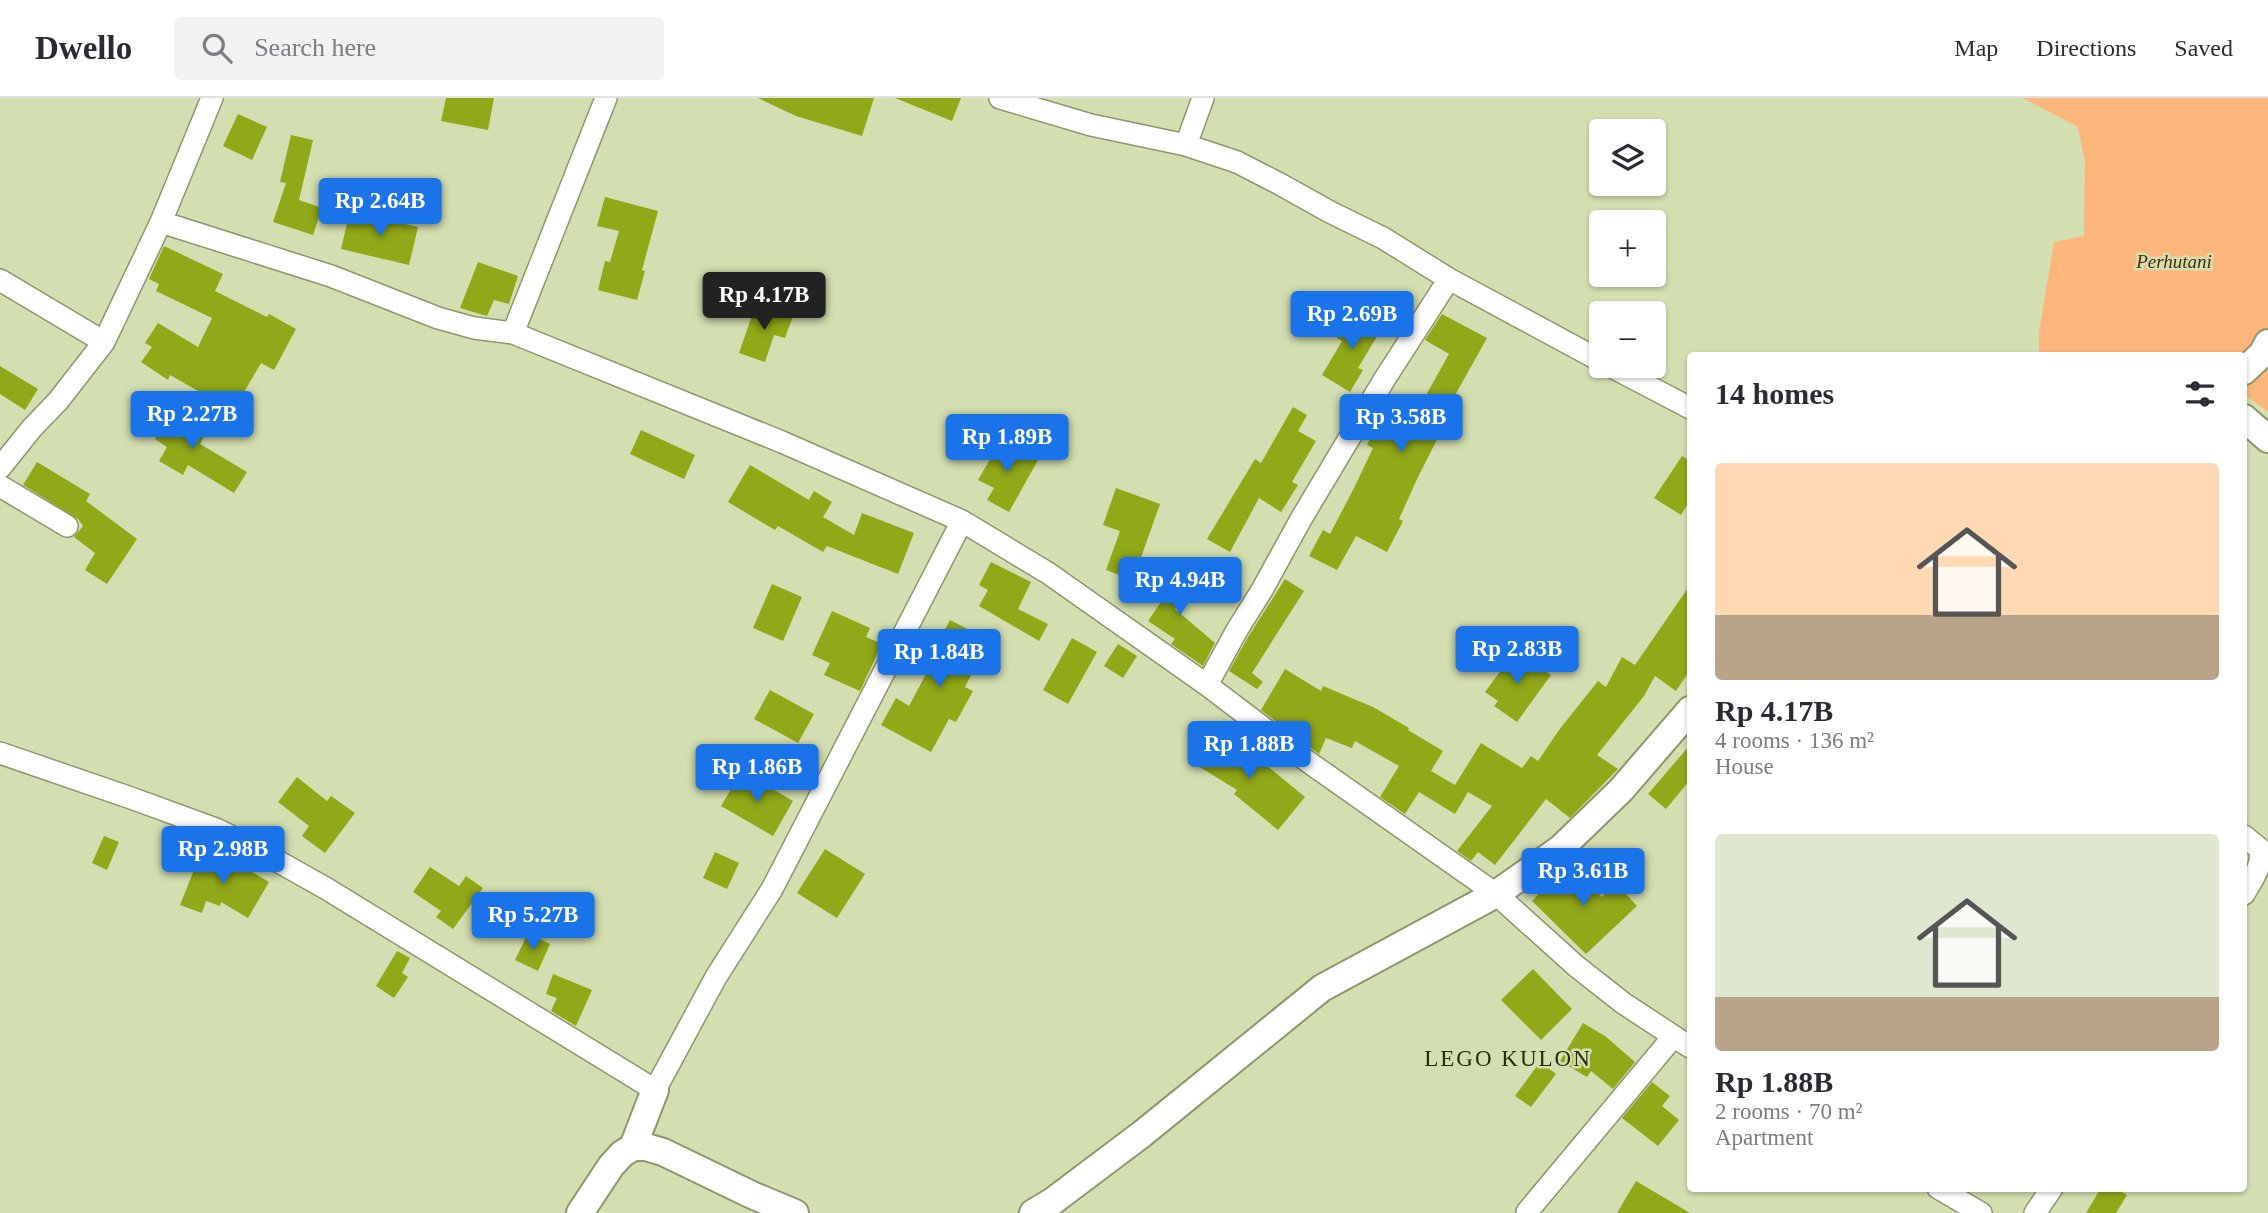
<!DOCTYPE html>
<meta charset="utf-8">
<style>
:root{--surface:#fff;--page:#f2f2f3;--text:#2b2b33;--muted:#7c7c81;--line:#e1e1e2;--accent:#1a73e8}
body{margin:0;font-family:"Times New Roman",serif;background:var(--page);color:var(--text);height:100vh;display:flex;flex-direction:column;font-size:26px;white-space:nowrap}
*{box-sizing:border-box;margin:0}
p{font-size:23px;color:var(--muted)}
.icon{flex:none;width:38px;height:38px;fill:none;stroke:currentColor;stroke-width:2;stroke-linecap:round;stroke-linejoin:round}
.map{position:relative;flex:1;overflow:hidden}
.side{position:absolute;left:1687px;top:254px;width:560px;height:840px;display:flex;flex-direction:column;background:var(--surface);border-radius:7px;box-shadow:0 2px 5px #0004}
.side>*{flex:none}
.fabs{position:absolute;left:1589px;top:21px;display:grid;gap:14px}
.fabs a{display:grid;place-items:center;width:77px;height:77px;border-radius:7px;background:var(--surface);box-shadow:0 2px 5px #0004;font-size:35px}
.price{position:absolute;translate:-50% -60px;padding:0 16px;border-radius:7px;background:var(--accent);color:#fff;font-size:23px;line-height:46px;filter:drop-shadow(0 2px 4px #0008)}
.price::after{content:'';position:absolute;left:50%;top:42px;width:21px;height:16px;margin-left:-10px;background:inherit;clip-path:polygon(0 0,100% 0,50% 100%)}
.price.active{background:#222;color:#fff}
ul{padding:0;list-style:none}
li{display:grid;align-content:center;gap:14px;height:371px;padding:0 28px}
li span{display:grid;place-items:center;height:217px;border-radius:7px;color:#555}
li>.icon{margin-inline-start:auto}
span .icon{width:126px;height:126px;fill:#fffc;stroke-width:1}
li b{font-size:30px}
h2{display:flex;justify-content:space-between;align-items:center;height:84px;padding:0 28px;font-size:30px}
header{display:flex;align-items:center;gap:42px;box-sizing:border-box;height:98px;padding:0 35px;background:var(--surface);border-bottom:2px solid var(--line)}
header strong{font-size:33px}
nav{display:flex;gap:38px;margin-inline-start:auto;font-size:24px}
.search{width:490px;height:63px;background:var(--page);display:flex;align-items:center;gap:18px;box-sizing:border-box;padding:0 24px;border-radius:7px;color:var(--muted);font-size:26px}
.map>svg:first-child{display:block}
.green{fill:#fcb57b}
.building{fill:#91a819}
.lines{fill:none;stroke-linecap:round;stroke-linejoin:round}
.minor-casing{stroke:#8c976b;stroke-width:24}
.tertiary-casing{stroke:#8c976b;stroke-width:30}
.minor{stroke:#fff;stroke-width:21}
.tertiary{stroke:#fff;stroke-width:26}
.labels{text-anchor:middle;stroke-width:5;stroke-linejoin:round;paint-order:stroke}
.park-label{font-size:19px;font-style:italic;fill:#502a03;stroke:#d3dfb1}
.quarter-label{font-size:23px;letter-spacing:2px;fill:#262d03;stroke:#d3dfb1}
</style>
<header>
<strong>Dwello</strong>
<div class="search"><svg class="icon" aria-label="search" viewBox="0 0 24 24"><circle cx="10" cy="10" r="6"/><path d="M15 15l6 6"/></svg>Search here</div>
<nav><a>Map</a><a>Directions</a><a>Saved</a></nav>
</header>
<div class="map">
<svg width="2268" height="1115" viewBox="0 0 2268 1115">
<rect width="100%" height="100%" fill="#d3dfb1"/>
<path class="green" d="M2023 0H2268V314L2244 296V257H2039V234L2054 144 2084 138 2085 64 2078 29Z"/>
<path class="building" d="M446 0H494L488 32 441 23Z
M758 0H874L862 38 796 18Z
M895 0H961L952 23Z
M238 16 267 29 252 62 223 48Z
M291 37 313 42 299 102 322 110 313 137 273 124 286 85 280 84Z
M605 99 658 113 642 172 645 173 637 202 598 192 605 163 610 164 619 133 597 128Z
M350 113 418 129 409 167 341 151Z
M164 148 223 176 215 193 267 219 269 216 296 231 274 272 261 265 233 313 170 277 168 282 141 264 152 249 145 245 158 225 198 249 212 220 156 193 159 186 149 181Z
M478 164 518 178 509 206 494 202 487 218 460 210Z
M756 206 793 218 785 240 774 237 765 264 739 255Z
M1353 213 1382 230 1358 270 1363 272 1350 294 1322 277 1342 243 1337 240Z
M1442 216 1487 240 1444 317 1448 320 1418 379 1399 421 1403 423 1387 454 1356 438 1337 472 1309 458 1323 432 1330 436 1354 390 1373 350 1367 347 1377 327 1400 339 1418 304 1421 306 1449 256 1425 242Z
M0 268 38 291 25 312 0 296Z
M151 305 204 338 200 346 247 374 234 395 188 367 183 377 159 363 167 349 155 341 161 330 143 322Z
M1293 309 1307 317 1298 333 1316 343 1292 384 1298 387 1281 414 1259 400 1230 454 1207 441 1255 361 1261 365Z
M641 332 695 357 684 381 630 356Z
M1001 342 1038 362 1009 414 987 402 994 390 978 382Z
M1682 358 1690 363V402L1681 417 1654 400Z
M37 364 90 396 86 403 137 441 107 486 85 472 95 455 74 439 83 428 78 421 23 387Z
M750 367 809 402 814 393 832 404 823 419 854 437 862 415 914 435 898 476 827 448 823 454 778 428 775 432 728 404Z
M1116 390 1160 406 1133 482 1106 472 1120 433 1103 427Z
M991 464 1031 484 1018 511 1048 526 1039 543 979 508 988 492 979 487Z
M1171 466 1194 482 1175 511 1215 545 1203 568 1171 546 1175 541 1148 523 1165 498 1154 491Z
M1285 481 1304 493 1252 575 1263 584 1257 591 1229 573 1248 539Z
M772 486 802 499 783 543 753 530Z
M1690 487V572L1676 593 1655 578 1644 598 1597 657 1618 671 1570 720 1546 701 1495 767 1478 754 1471 763 1457 753 1492 708 1468 694 1455 716 1419 694 1405 716 1380 699 1399 668 1355 643 1352 650 1326 640 1319 656 1261 612 1285 571 1321 593 1323 588 1373 609 1409 630 1408 632 1443 653 1431 673 1455 687 1481 645 1522 670 1531 658 1538 663 1559 632 1598 583 1606 589 1622 559 1635 567Z
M832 513 870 530 866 539 882 546 860 593 824 577 830 565 812 557Z
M950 522 989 542 965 589 973 593 956 624 949 621 931 654 881 627 896 600 909 608 940 550 936 548Z
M1072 540 1097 554 1068 606 1043 592Z
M1118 546 1137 558 1123 580 1104 568Z
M1516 552 1551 577 1517 624 1494 608 1498 603 1485 594Z
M770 592 814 616 798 645 754 621Z
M1207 635 1258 666 1261 663 1305 699 1278 732 1234 696 1237 692 1190 663Z
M1690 647V682L1666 711 1648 696Z
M742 673 793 703 773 738 721 708Z
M297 679 327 703 331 698 355 715 325 755 302 738 309 728 278 704Z
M104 738 119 744 107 772 92 765Z
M825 751 865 776 837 820 797 795Z
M202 752 242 768 269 784 248 820 221 804 220 808 206 803 202 815 180 807Z
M715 754 739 765 727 791 703 780Z
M1568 766 1602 799 1616 785 1637 808 1586 856 1532 803Z
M430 769 459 788 466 778 483 790 453 831 436 819 441 813 413 794Z
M528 835 550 846 538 873 515 862Z
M397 853 410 860 402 875 408 879 394 900 376 888Z
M1533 871 1572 911 1541 942 1501 902Z
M553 876 592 892 576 928 551 913 557 900 546 896Z
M1583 925 1605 938 1635 964 1613 991 1591 973 1587 979 1560 963Z
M1540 964 1556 976 1531 1009 1515 998Z
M1652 984 1670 998 1662 1008 1679 1022 1658 1048 1622 1020Z
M1636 1083 1690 1115H1617Z
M2101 1090H2115L2127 1097 2116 1115H2086Z"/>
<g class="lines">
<defs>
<path id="minor" d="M1000 0 1091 27 1186 47 1237 64 1278 85 1330 114 1383 140 1449 181 1601 263
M1186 47 1203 0
M161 124 331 178 438 220 474 230 513 235 782 344 962 423 1048 475 1207 587 1307 663 1496 796 1576 868 1623 905 1690 949
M0 182 104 244
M513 235 606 0
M1610 268 1690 310
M0 370 32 330 58 303 104 244 161 124 212 0
M0 388 67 428
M1207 587 1237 532 1262 492 1301 421 1384 282 1449 181
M0 655 131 700 216 731 249 747 327 791 655 992 716 879 772 791 962 423
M2244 738 2260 751C2263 768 2252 782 2244 796
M1938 1090 1981 1115
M1527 1114 1673 939
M2035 1115 2052 1090"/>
<path id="tertiary" d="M2244 273 2262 256 2268 245
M2244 320 2268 341
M633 1049 655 992
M580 1115 611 1068 622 1056 633 1049H646L663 1054 752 1097 795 1115
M1033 1115 1053 1103 1142 1036 1322 890 1496 796 1560 751 1621 692 1690 612"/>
</defs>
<use href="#minor" class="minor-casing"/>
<use href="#tertiary" class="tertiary-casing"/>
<use href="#minor" class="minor"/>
<use href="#tertiary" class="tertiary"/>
</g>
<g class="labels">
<g class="park-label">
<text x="2174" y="170">Perhutani</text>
</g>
<g class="quarter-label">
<text x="1508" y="968">LEGO KULON</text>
</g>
</g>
</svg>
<div class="fabs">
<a><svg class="icon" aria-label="layers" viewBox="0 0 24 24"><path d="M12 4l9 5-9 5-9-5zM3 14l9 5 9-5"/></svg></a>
<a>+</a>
<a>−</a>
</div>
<b class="price" style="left:380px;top:140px">Rp 2.64B</b>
<b class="price active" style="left:764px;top:234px">Rp 4.17B</b>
<b class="price" style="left:1352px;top:253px">Rp 2.69B</b>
<b class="price" style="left:192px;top:353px">Rp 2.27B</b>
<b class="price" style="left:1401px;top:356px">Rp 3.58B</b>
<b class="price" style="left:1007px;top:376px">Rp 1.89B</b>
<b class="price" style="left:1180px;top:519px">Rp 4.94B</b>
<b class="price" style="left:1517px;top:588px">Rp 2.83B</b>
<b class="price" style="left:939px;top:591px">Rp 1.84B</b>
<b class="price" style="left:1249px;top:683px">Rp 1.88B</b>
<b class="price" style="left:757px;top:706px">Rp 1.86B</b>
<b class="price" style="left:223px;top:788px">Rp 2.98B</b>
<b class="price" style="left:1583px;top:810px">Rp 3.61B</b>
<b class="price" style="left:533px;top:854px">Rp 5.27B</b>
<section class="side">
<h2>14 homes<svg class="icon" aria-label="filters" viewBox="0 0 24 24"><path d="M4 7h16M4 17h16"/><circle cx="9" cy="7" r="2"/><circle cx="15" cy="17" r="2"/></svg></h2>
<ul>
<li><span style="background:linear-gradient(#ffd9b3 70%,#b9a48a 0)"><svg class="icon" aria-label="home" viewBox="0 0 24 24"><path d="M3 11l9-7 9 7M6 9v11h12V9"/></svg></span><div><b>Rp 4.17B</b><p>4 rooms · 136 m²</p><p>House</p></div></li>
<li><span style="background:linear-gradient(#dfe7d0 75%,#b9a48a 0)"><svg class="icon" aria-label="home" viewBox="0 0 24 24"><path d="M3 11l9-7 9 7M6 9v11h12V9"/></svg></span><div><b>Rp 1.88B</b><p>2 rooms · 70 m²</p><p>Apartment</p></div></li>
</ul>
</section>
</div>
